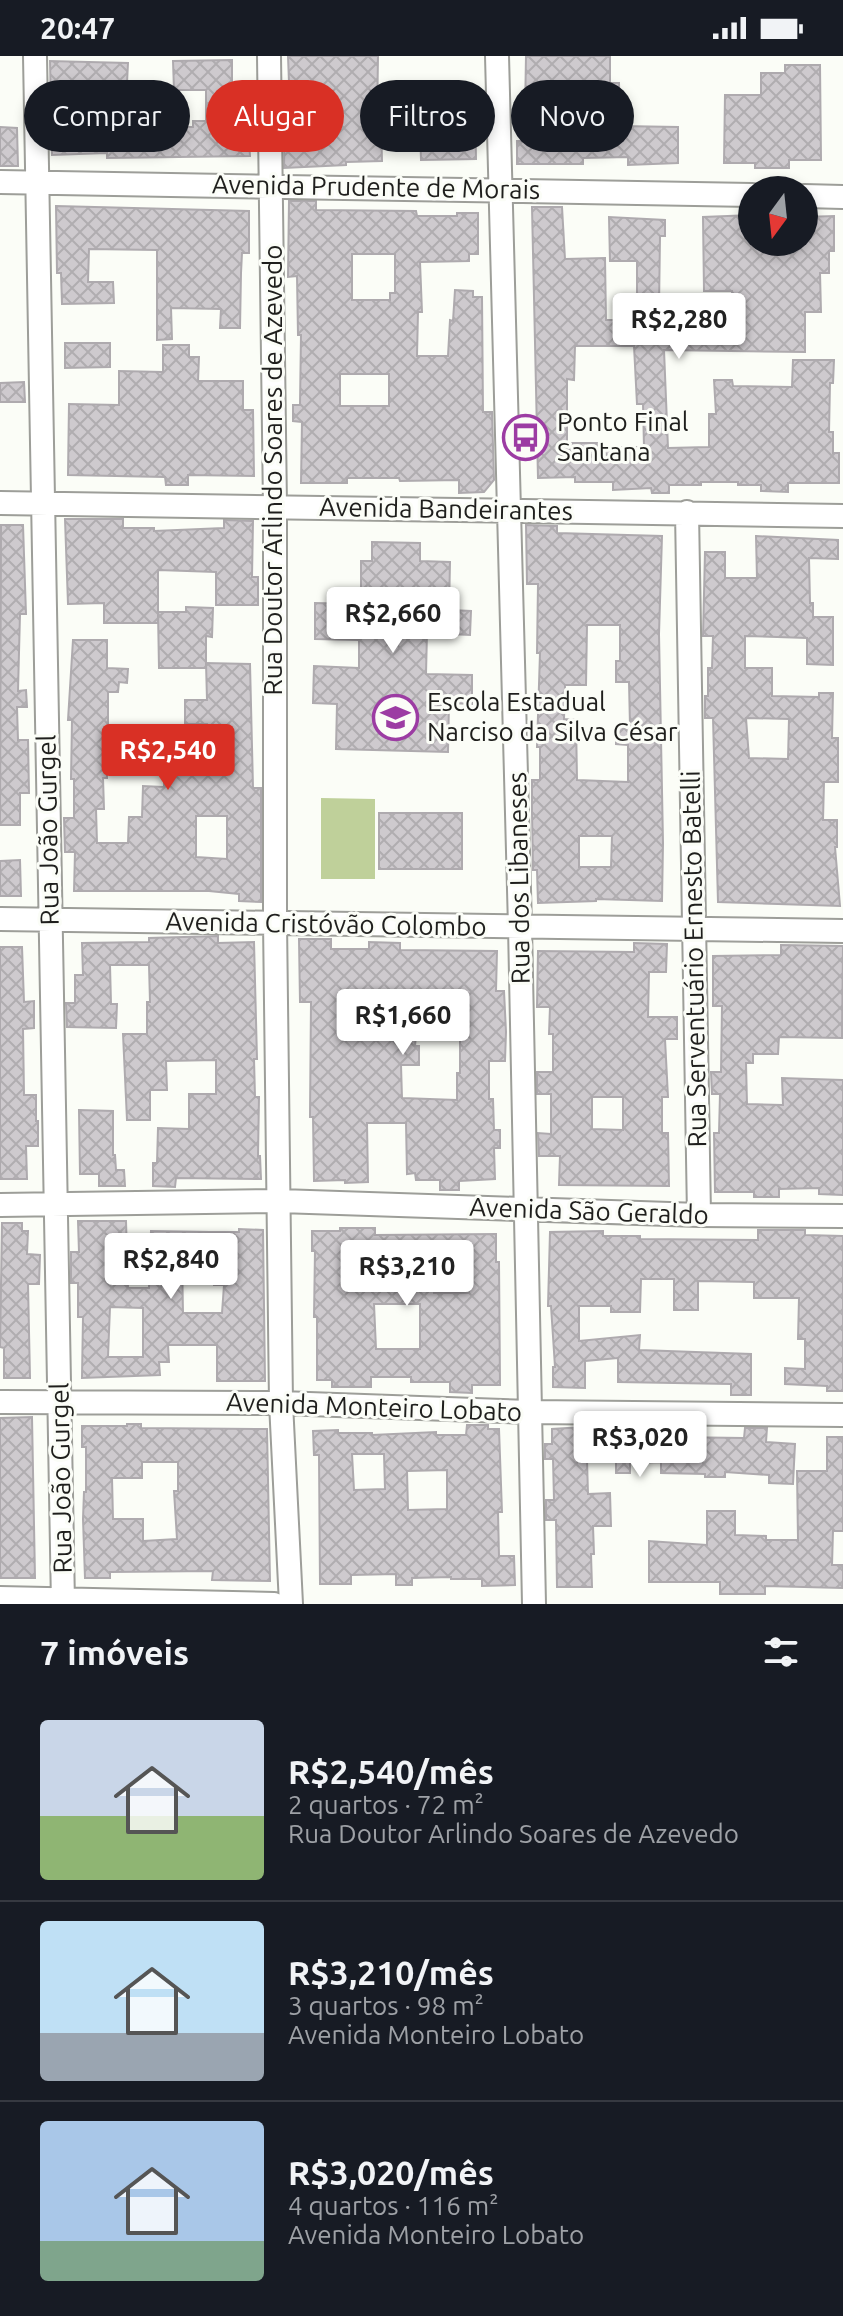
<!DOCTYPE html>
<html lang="pt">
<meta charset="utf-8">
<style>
:root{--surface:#171b24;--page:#242831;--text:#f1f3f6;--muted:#9ea1a6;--line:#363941;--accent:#d93025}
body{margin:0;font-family:Ubuntu,sans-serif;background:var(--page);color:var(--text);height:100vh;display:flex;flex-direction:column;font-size:30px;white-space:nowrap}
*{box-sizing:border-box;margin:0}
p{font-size:26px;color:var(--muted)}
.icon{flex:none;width:44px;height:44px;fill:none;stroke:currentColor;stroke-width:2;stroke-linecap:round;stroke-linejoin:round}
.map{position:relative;height:1548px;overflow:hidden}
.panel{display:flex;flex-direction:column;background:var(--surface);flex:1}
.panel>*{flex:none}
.banner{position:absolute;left:24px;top:24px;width:796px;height:72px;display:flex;gap:16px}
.needle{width:52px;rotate:195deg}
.tools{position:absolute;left:738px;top:120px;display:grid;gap:16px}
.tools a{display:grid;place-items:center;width:80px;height:80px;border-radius:50%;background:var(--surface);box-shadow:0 4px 12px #0003;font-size:40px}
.price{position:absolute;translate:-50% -68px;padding:0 18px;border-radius:8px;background:#fff;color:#222;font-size:26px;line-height:52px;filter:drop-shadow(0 2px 4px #0008)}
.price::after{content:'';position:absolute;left:50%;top:48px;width:24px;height:18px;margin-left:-12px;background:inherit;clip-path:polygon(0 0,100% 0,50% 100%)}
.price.selected{background:var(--accent);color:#fff}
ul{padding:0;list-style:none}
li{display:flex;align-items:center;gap:24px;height:200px;padding:0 40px}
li+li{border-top:2px solid var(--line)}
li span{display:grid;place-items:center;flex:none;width:224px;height:160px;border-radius:8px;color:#555}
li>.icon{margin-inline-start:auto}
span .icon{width:96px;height:96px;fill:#fffc;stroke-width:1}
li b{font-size:34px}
h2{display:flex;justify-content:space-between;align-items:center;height:96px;padding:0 40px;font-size:34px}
.tag{padding:0 28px;border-radius:36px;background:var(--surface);box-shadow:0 4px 12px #0003;font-size:28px;line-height:72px}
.tag.selected{background:var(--accent);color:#fff}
.status{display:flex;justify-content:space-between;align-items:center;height:56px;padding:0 40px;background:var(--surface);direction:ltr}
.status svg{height:22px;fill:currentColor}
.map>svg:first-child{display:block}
.garden{fill:#bfd09a}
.building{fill:url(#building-cross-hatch);stroke:#aeaaae;stroke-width:2;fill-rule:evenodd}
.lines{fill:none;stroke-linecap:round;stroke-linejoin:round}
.minor-casing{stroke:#9d9e99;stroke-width:26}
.minor{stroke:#fff;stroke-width:22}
.labels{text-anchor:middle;stroke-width:6;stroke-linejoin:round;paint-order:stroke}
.street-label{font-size:26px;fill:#1f1f1d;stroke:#fbfdf7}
.poi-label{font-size:26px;fill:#1f1f1d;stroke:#fbfdf7;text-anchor:start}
</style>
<div class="status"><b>20:47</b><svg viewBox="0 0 49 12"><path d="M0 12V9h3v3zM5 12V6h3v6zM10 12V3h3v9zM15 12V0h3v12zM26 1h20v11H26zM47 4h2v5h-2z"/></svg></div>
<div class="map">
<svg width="843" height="1548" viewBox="0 0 843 1548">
<defs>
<pattern id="building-cross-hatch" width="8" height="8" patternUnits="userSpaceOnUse" patternTransform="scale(2)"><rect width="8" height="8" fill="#cecace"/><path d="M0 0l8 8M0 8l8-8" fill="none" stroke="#b0adb0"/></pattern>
</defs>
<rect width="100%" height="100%" fill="#fbfdf7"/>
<path class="garden" d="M321 742 375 743V823H321Z"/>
<path class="building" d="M288 0H378L377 66H381L382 105 346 106V109L284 112 285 53H290Z
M526 0H610V27H619L620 70 678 71V107L628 109V101L583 102V108H517V85H521L522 57H525ZM554 25H588L589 55H555Z
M232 4V39L246 40 250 100 107 102V97L52 99 50 5 128 7 127 27 147 28V71H193V65H206V34H174L173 5Z
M785 9H820L821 104H789V112H755V107H724L725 39H761V17H785Z
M475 46 476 103 421 104 420 69 451 68 450 47Z
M0 71 17 72 18 110H0Z
M289 145H316V154L416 155 417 160H457V157H478V198H469V205L420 206 422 256H418L417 300H448L450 264 453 265 455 234 473 235V241H482L483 356H492L494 424 484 436 459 437V424L400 425 399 422H347V427H301L302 366 293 365V349H300L301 279H298L297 220 288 221ZM352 198H395V237H390V244H352ZM340 318H389V350H340Z
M56 150 249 155V197H242L241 217 240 272H220L221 253 171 252 172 283 157 284V194L89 193 88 226H113L114 247 62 248 61 217H57Z
M532 151H562L565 203 605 202 606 264H634L633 243H637V205H610L609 161 665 164V180H660L659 252 695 251V275H734L732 235H704L703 161 752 159V186H804V161L834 160V195H829V217H820L821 256H805V296L664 294 668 392 709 391V358H716L714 324H732L733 330 792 331 793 304H834L833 327H830L829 376H833V397H839V427H788V436L761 435V429H738V426H701V429H669V437H652L651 432 613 434V426H575V421L538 422ZM575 290H634L637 348H643L644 391H598V387H567V323L574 324Z
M65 287H110V311L65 312Z
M163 289H189V301H199L198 325H243V354H253L254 420 188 419V429H166L165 421 68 419 69 348 119 349V315L163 316Z
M24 326 25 346H0V327Z
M65 463H123V472H154V475L224 472V464L253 465 252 521H258V549H216V516L158 514V567H104V547L68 548Z
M1 469H23L26 558H20L18 635 26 634 27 651H17L18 684H28L29 737H20V769H0Z
M526 469 557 470V477L662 480 659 578 663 787 662 845 596 843V845L538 847 537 814H533L532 756V724H540V691H537L540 597H537L538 528H527ZM587 569H620V605H616V626H629L630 670H616V688L628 689V726L577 724 576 664 564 663 565 629H586ZM579 780H612L611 811H579Z
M756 480 838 484V503L809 502 810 547H813V561H833V609L807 608V582L745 580V612H772V640L819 641V637H833L832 682H838V726H824L823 764H837V791H835L840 850 718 846 713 662H705V640H708V612H712L713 580H703L705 496H725V522H757ZM746 662 789 663 788 703 749 702Z
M372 486 420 487V505L450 506 449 554 471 555 470 579 427 577 426 618 472 619V648L449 647 448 696 336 693 337 648 313 647 314 610 359 612V584L315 583V547L361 548V505H372Z
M186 551 213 552 212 581 206 580V612H159L158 556H186Z
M73 584H107V612L128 613 127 627 119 626 118 636H108V672L135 671V691H106L107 722H103L104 753H96L97 787H128L129 761H142L143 730 164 731 165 700 208 701 207 668H185V644H207L206 607 250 608 253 732H261V846L239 845V838L209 835H74L75 796H65L64 762H74V723H71L72 664H68ZM196 760H227V803L196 801Z
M379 757H462V813H379Z
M20 804 21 840H0V805Z
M218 880V887L254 886 257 1003H254L255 1041H259L258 1100H260L261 1123 176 1122 175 1131 153 1130V1107H157L158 1072 189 1073V1038H216V1004L166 1005 167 1034H150V1064H127L123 978H147V946H150L149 909H110L111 948H117L116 972 67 971 66 947H75V919H83L82 887 149 886V882Z
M299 883H331V893H369V886L400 887V894L497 895 496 935H504L506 976 505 1005H489V1043H493L494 1074H500V1092H494L495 1123 459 1125V1134H440V1124H416L415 1117 407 1118 406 1067H367L368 1126 345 1127V1124L314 1125 313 1061H310L311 946H300ZM391 947 456 948V975H460V1017H457V1044L402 1042 401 1009H419V990H415L416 979 391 978Z
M634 887 667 888 666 916H649L648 961H677V983H665L668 1041H662V1077H668L669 1130 559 1129 560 1100H539L538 1077 551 1078V1038H537V1016H553V978H549L550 951H537L538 895 634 896ZM592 1041H623V1074L592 1073Z
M781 889 843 890 842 982 779 981 778 998H753V1007H746L747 1048 783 1049 782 1022 843 1024V1139L819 1138V1132L779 1133V1141H754V1136H715L714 1077H719L720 1038H712L711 1016H721L722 950H713V900L781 899Z
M0 891H22L24 946 34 945V972L23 973 24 1039H36V1065H38V1090H26L27 1123H0Z
M79 1054 113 1055V1099H115L116 1114H124L125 1130H99V1118H80Z
M78 1165H126L128 1232H149L151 1175 210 1176H239V1173L263 1174 265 1325H217V1289H168L169 1306H159L160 1319 82 1322 83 1261H78V1227H71V1196H79ZM182 1202 214 1203V1229H224L222 1257H183ZM110 1251 143 1252V1301H108Z
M2 1167H22V1175H28L27 1198 40 1199 39 1228H28L30 1322H4V1292L0 1291Z
M340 1172H375V1179L496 1178V1206H499L500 1329H472V1337L450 1336V1326H411V1321H371V1331H332V1324H317V1261H314L315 1195H312V1175H340ZM434 1202H470L469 1237H434ZM374 1248H420V1293H376Z
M758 1174H805V1179L843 1180V1335H827V1330L785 1328V1312L805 1313V1283H798L799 1242H754V1226L698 1225V1254H674V1223H641L640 1256H611V1250H579V1285L640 1279 639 1294 751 1298V1339H731V1328L618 1326V1302L585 1305V1332L553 1331V1311H555L551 1250H548L550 1176 603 1175V1180H640V1183L758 1184Z
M32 1361 35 1522H0V1362Z
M127 1368H141V1372L267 1373 270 1525 212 1524 213 1515 110 1516V1522H85L83 1463 84 1436H86V1391H82V1370H127ZM142 1406H178V1435H174L177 1483 143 1485V1463H113L112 1422H142Z
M467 1369H488V1373H499L502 1456H498L499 1500H514L515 1529 482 1530V1523H451V1521L412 1522V1529H396V1518L351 1519V1528H320L319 1399H314L313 1375 338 1374V1377H372V1379L436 1376V1379H466ZM352 1398H384L385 1433 354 1434ZM447 1414V1453L408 1454 407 1415Z
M584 1371H605V1381L670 1378V1381L744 1382 745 1372H767L766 1386 795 1388 793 1428 769 1427V1419L725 1416V1421H705V1418L661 1417V1406L630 1407V1417H616V1402L587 1404 588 1438 610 1437 611 1470H593L594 1498H591L592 1531H557L556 1464H546V1444H554L553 1403H545V1388H552V1373Z
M827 1381H843V1475H833L832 1509H843V1532L765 1530V1538H720V1526H649V1485L707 1489V1455H735V1479L766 1480V1484H798L797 1415H827Z"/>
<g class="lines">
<defs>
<path id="minor" d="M35 0 63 1548
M269 0 275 451V866L281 1347 291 1548
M497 0 520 871 534 1548
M0 126 752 139
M804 140 843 141
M0 447 843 460
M687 456 699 1159
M0 863 843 875
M0 1149 280 1145 699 1159 843 1160
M0 1346 281 1347 530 1356 843 1359
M0 1542 274 1548"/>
</defs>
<use href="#minor" class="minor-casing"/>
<use href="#minor" class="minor"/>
</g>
<defs>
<symbol id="bus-ring" viewBox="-11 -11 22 22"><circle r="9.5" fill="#fbfdf7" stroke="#9c3ca3" stroke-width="1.5"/><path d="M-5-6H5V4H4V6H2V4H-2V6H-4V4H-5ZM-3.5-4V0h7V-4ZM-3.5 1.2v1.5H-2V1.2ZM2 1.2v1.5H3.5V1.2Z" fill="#9c3ca3"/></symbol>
<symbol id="school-ring" viewBox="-11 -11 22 22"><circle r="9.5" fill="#fbfdf7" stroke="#9c3ca3" stroke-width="1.5"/><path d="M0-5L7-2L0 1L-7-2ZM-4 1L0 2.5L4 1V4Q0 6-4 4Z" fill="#9c3ca3"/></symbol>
</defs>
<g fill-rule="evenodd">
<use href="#bus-ring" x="500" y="356" width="51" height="51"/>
<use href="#school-ring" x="370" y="636" width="51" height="51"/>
</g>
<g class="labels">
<g class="street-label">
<text transform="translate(376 131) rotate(1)" y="9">Avenida Prudente de Morais</text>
<text transform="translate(273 414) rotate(-90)" y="9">Rua Doutor Arlindo Soares de Azevedo</text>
<text transform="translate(446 453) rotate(1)" y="9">Avenida Bandeirantes</text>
<text transform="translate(48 774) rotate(-91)" y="9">Rua João Gurgel</text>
<text transform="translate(519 822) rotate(-91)" y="9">Rua dos Libaneses</text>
<text transform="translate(326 868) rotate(1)" y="9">Avenida Cristóvão Colombo</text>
<text transform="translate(694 903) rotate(-91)" y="9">Rua Serventuário Ernesto Batelli</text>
<text transform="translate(589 1155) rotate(2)" y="9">Avenida São Geraldo</text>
<text transform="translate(374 1351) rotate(2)" y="9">Avenida Monteiro Lobato</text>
<text transform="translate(61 1422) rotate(-91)" y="9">Rua João Gurgel</text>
</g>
<g class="poi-label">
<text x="557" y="375">Ponto Final<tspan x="557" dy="30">Santana</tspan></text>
<text x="427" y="655">Escola Estadual<tspan x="427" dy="30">Narciso da Silva César</tspan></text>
</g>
</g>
</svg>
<div class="tools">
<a><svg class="needle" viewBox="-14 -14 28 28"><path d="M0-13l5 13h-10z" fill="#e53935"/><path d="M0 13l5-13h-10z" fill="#9ea1a6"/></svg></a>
</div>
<b class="price" style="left:679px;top:305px">R$2,280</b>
<b class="price" style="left:393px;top:599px">R$2,660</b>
<b class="price selected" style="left:168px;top:736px">R$2,540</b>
<b class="price" style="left:403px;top:1001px">R$1,660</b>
<b class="price" style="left:171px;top:1245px">R$2,840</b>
<b class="price" style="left:407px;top:1252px">R$3,210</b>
<b class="price" style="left:640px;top:1423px">R$3,020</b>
<div class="banner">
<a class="tag">Comprar</a>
<a class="tag selected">Alugar</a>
<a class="tag">Filtros</a>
<a class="tag">Novo</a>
</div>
</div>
<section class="panel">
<h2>7 imóveis<svg class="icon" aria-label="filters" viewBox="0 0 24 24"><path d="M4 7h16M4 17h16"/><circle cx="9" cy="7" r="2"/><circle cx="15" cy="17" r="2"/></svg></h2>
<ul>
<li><span style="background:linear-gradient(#c9d6e8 60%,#8fb573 0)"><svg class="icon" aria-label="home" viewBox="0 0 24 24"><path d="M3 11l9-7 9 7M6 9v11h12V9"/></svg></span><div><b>R$2,540/mês</b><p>2 quartos · 72 m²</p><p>Rua Doutor Arlindo Soares de Azevedo</p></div></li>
<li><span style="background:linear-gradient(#bfe0f5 70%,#9aa5b1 0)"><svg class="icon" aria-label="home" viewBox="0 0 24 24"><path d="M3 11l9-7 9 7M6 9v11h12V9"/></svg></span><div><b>R$3,210/mês</b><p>3 quartos · 98 m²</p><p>Avenida Monteiro Lobato</p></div></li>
<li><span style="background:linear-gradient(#a9c7e8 75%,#7fa58c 0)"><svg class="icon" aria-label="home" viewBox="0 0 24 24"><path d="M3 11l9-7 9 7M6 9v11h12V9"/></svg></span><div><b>R$3,020/mês</b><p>4 quartos · 116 m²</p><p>Avenida Monteiro Lobato</p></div></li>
</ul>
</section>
